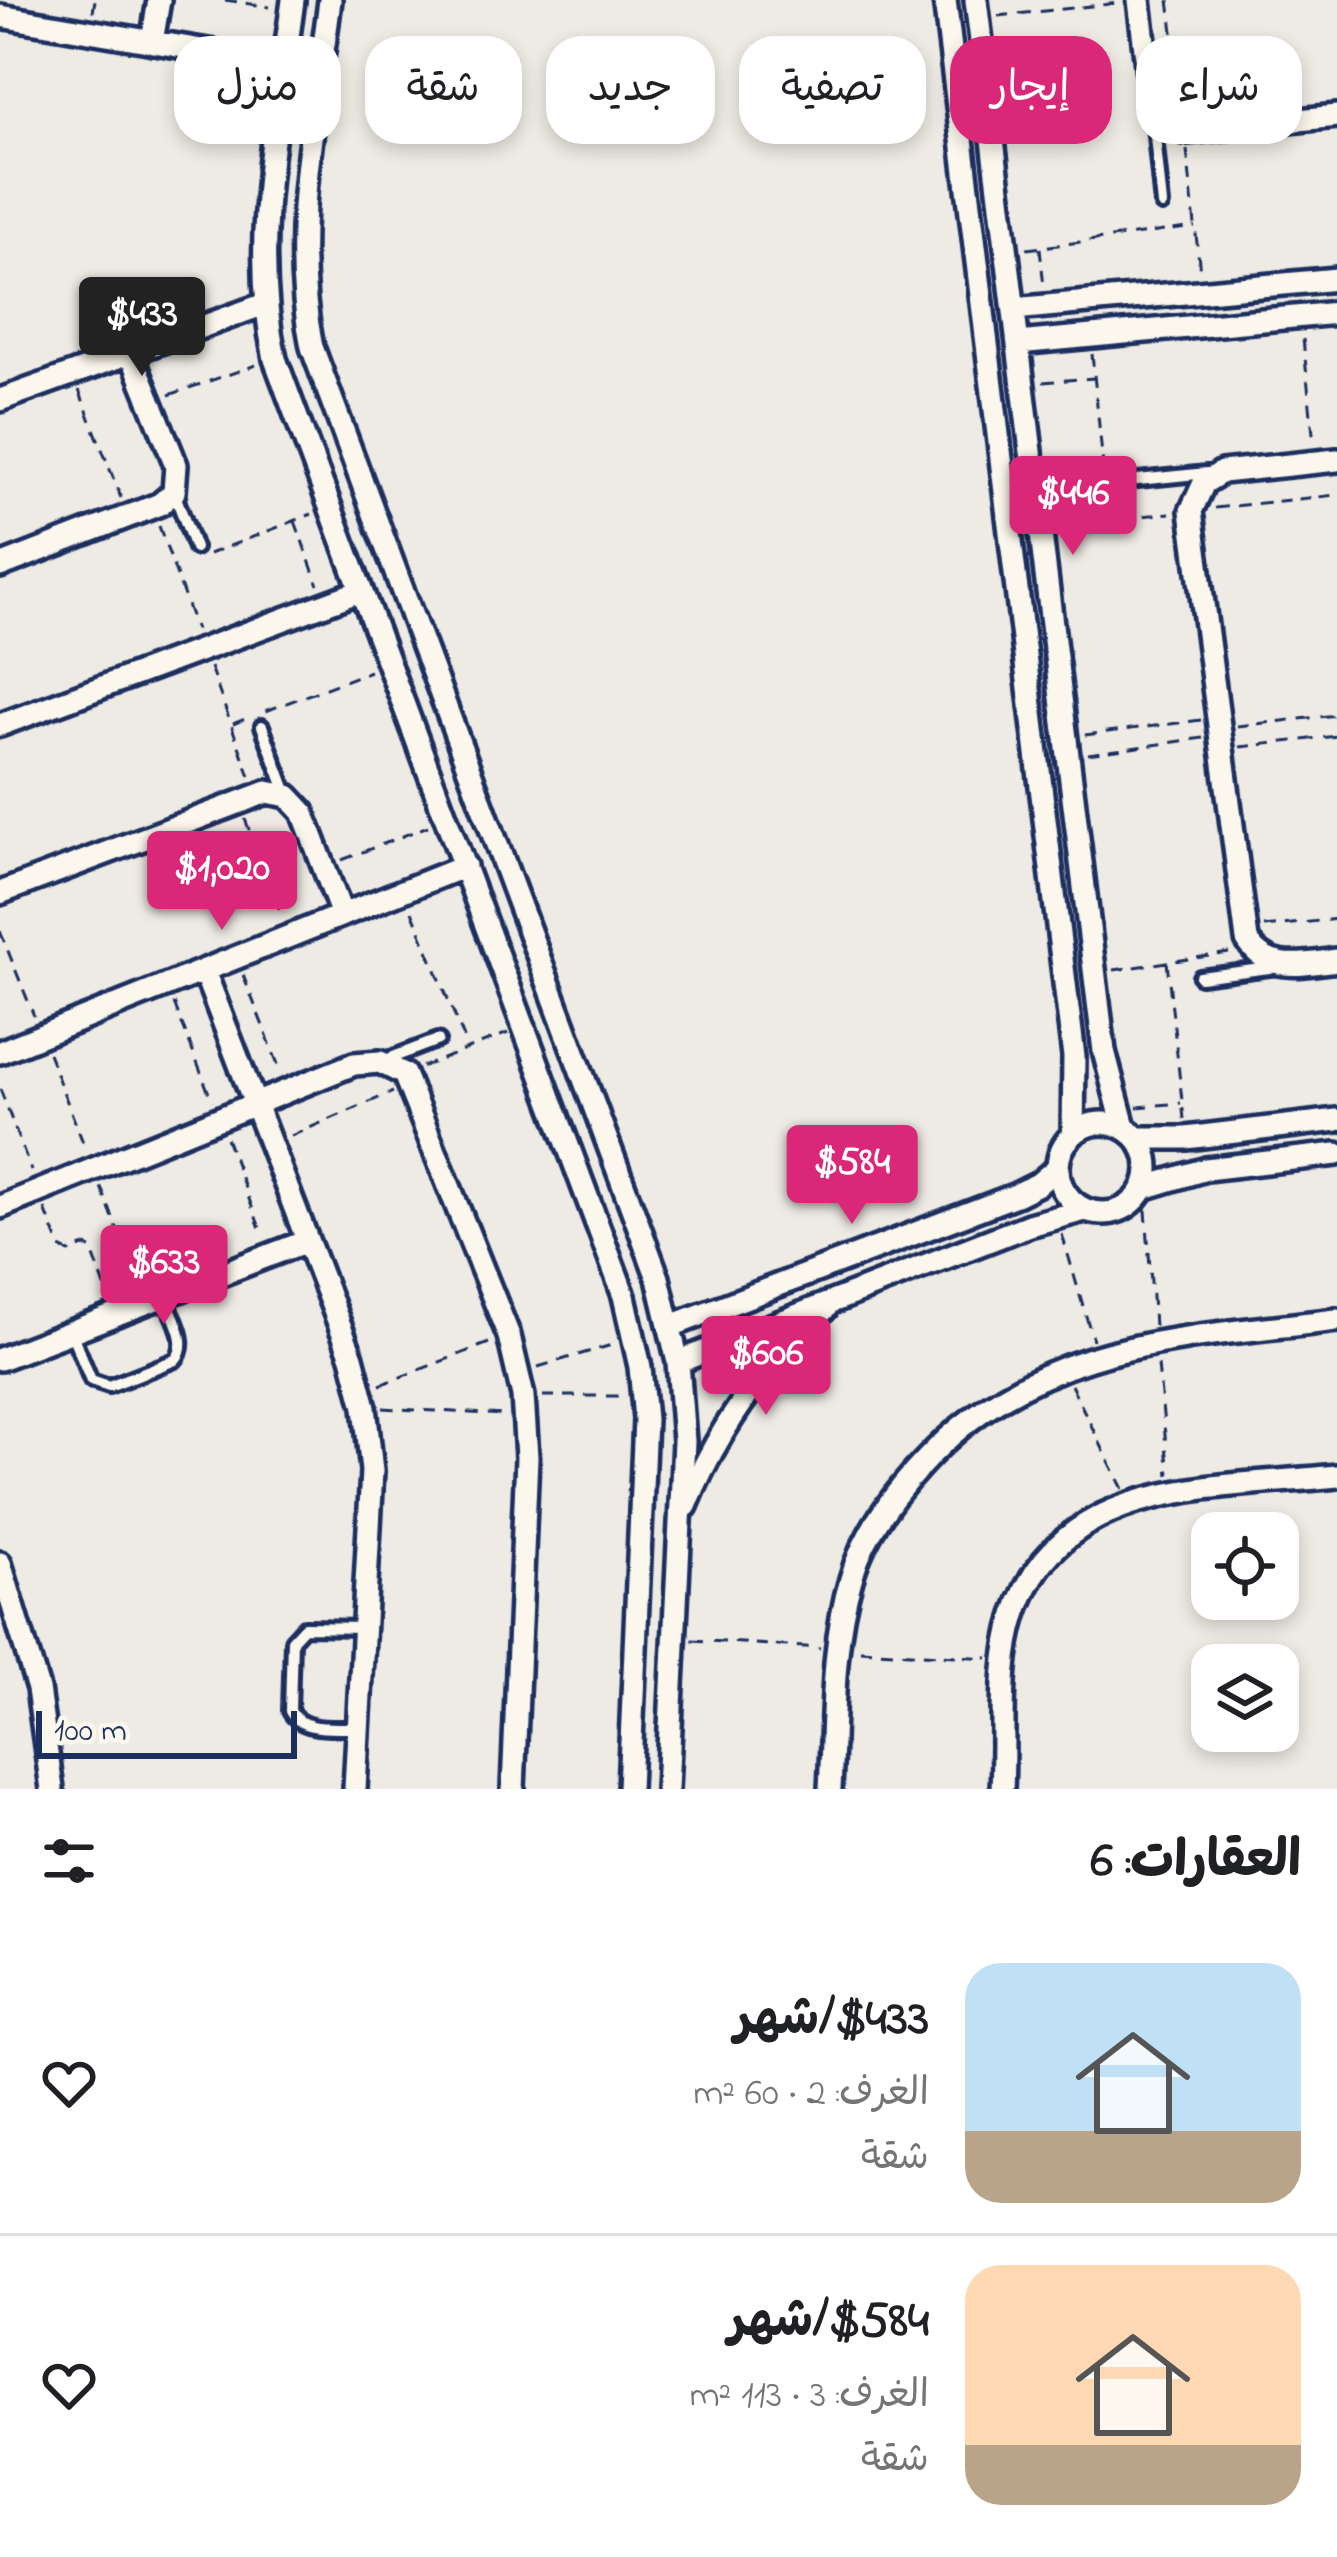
<!DOCTYPE html>
<html lang="ar">
<meta charset="utf-8">
<style>
:root{--surface:#fff;--page:#f6f6f6;--text:#202124;--muted:#757577;--line:#e0e0e0;--accent:#db2777}
body{margin:0;font-family:"Indie Flower","Playpen Sans Arabic",sans-serif;background:var(--page);color:var(--text);direction:rtl;height:100vh;display:flex;flex-direction:column;font-size:45px;white-space:nowrap}
*{box-sizing:border-box;margin:0}
p{font-size:39px;color:var(--muted)}
.icon{flex:none;width:66px;height:66px;fill:none;stroke:currentColor;stroke-width:2;stroke-linecap:round;stroke-linejoin:round}
.map{position:relative;height:1789px;overflow:hidden;direction:ltr}
.panel{display:flex;flex-direction:column;background:var(--surface);flex:1}
.panel>*{flex:none}
.top-card{position:absolute;left:36px;top:36px;width:1266px;height:108px;direction:rtl;display:flex;gap:24px}
.fabs{position:absolute;left:1191px;top:1512px;display:grid;gap:24px}
.fabs a{display:grid;place-items:center;width:108px;height:108px;border-radius:24px;background:var(--surface);box-shadow:0 6px 18px #0003;font-size:60px}
.scale{position:absolute;left:36px;bottom:30px;width:261px;box-sizing:border-box;padding-left:12px;border:6px solid #1b2f5e;border-top:0;font-size:33px;line-height:42px;white-space:nowrap;color:#1b2f5e;-webkit-text-stroke:9px #fbf7ec;paint-order:stroke}
.price{position:absolute;translate:-50% -102px;padding:0 27px;border-radius:12px;background:var(--accent);color:#fff;font-size:39px;line-height:78px;filter:drop-shadow(0 3px 6px #0008)}
.price::after{content:'';position:absolute;left:50%;top:72px;width:36px;height:27px;margin-left:-18px;background:inherit;clip-path:polygon(0 0,100% 0,50% 100%)}
.price.current{background:#222;color:#fff}
ul{padding:0;list-style:none}
li{display:flex;align-items:center;gap:36px;height:300px;padding:0 36px}
li+li{border-top:3px solid var(--line)}
li span{display:grid;place-items:center;flex:none;width:336px;height:240px;border-radius:36px;color:#555}
li>.icon{margin-inline-start:auto}
span .icon{width:144px;height:144px;fill:#fffc;stroke-width:1}
li b{font-size:51px}
h2{display:flex;justify-content:space-between;align-items:center;height:144px;padding:0 36px;font-size:51px}
.pill{padding:0 42px;border-radius:36px;background:var(--surface);box-shadow:0 6px 18px #0003;font-size:42px;line-height:108px}
.pill.current{background:var(--accent);color:#fff}
.map>svg:first-child{display:block}
.lines{fill:none;stroke-linecap:round;stroke-linejoin:round}
.service-casing{stroke:#1b2f5e;stroke-width:20}
.minor-casing{stroke:#1b2f5e;stroke-width:30}
.path{stroke:#1b2f5e;stroke-width:3;stroke-dasharray:12 9;stroke-linecap:butt}
.service{stroke:#fbf7ec;stroke-width:10}
.minor{stroke:#fbf7ec;stroke-width:21}
</style>
<div class="map">
<svg width="1337" height="1789" viewBox="0 0 1337 1789">
<rect width="100%" height="100%" fill="#eeebe4"/>
<filter id="ink" filterUnits="userSpaceOnUse"><feTurbulence type="fractalNoise" baseFrequency=".00833" numOctaves="2"/><feDisplacementMap in="SourceGraphic" scale="24" xChannelSelector="R" yChannelSelector="G"/><feConvolveMatrix kernelMatrix="1 2 1 2 8 2 1 2 1" color-interpolation-filters="sRGB"/></filter>
<g filter="url(#ink)">
<g class="lines">
<defs>
<path id="service" d="M1153 116 1162 205
M1118 482 1207 473
M174 492 195 548
M262 726 288 796
M1200 977 1277 967
M383 1061 438 1040
M71 1332 91 1380 109 1386 175 1360C191 1343 172 1316 165 1296
M358 1728C336 1727 302 1733 290 1711L292 1640 304 1627 364 1628"/>
<path id="minor" d="M293 0C278 118 249 240 275 359L624 1296 640 1367 645 1419 629 1789
M330 0C316 114 288 233 312 347L658 1278 678 1362 684 1441 667 1789
M945 0 1074 1057 1073 1134
M976 0 1104 1051 1124 1127
M1139 0 1152 107 1164 125 1185 132 1337 116
M0 16 285 64
M152 42 159 0
M1014 309 1337 279
M1018 343 1337 313
M0 400 265 304
M1337 460 1222 472 1204 483 1191 511 1247 940C1268 974 1303 964 1337 960
M0 566 160 504 174 492 176 465 131 353
M0 725 360 591
M0 893 267 792 288 796 303 812 342 915
M204 971 352 1357 365 1407 372 1471 355 1789
M0 1052 465 866
M1058 1168a45 45 0 1 1 90 0a45 45 0 1 1-90 0Z
M1137 1138H1186L1337 1120
M1144 1188 1206 1169 1337 1154
M0 1207 354 1064 380 1062 404 1074 509 1336 523 1396 527 1457 513 1789
M671 1326 1016 1195 1038 1184 1058 1167
M0 1359 307 1241
M678 1362 1029 1225 1085 1210
M686 1506C717 1430 765 1363 826 1308
M0 1563 38 1689 52 1789
M830 1789C834 1719 831 1646 851 1579 863 1536 893 1495 923 1463 1037 1339 1182 1339 1337 1320
M1002 1789C1005 1734 998 1668 1015 1615 1060 1477 1219 1489 1337 1476"/>
</defs>
<use href="#service" class="service-casing"/>
<use href="#minor" class="minor-casing"/>
<path class="path" d="M225 0 270 7
M1169 0 1183 111
M93 12 95 0
M998 16 1120 3
M1187 150 1200 272
M1040 248 1044 287
M1027 249 1195 227
M1303 339 1314 443
M1092 354 1104 476
M1043 382 1093 378
M79 390 121 498
M169 395 256 365
M1106 491 1108 518
M1215 508 1337 495
M295 521 318 585
M1060 524 1170 513
M159 526 196 630
M209 554 312 514
M210 667 250 776
M266 711 370 671
M233 724 252 716
M1237 726 1337 715
M1085 735 1201 720
M1240 747 1337 736
M1088 754 1203 738
M245 819 282 916
M342 860 428 826
M412 911 468 1048
M1264 927 1337 919
M0 931 34 1016
M1167 962 1184 1119
M1114 970 1229 953
M243 975 281 1072
M174 1003 212 1101
M48 1053 86 1150
M422 1067 508 1033
M0 1089 31 1171
M1137 1107 1181 1103
M291 1136 393 1092
M226 1138 263 1236
M101 1187 139 1284
M45 1209 60 1248 69 1252 85 1246 91 1248 109 1297
M1146 1210 1154 1326
M1062 1234 1093 1340
M1158 1365 1169 1475
M538 1367 615 1344
M380 1385 489 1343
M1071 1385 1123 1489
M543 1396H623
M383 1408 505 1415
M692 1640 820 1648
M860 1650 988 1658"/>
<use href="#service" class="service"/>
<use href="#minor" class="minor"/>
</g>
</g>
</svg>
<div class="fabs">
<a><svg class="icon" aria-label="locate" viewBox="0 0 24 24"><circle cx="12" cy="12" r="6"/><path d="M12 2v4M12 18v4M2 12h4M18 12h4"/></svg></a>
<a><svg class="icon" aria-label="layers" viewBox="0 0 24 24"><path d="M12 4l9 5-9 5-9-5zM3 14l9 5 9-5"/></svg></a>
</div>
<div class="scale">100 m</div>
<b class="price current" style="left:142px;top:379px">$433</b>
<b class="price" style="left:1073px;top:558px">$446</b>
<b class="price" style="left:222px;top:933px">$1,020</b>
<b class="price" style="left:852px;top:1227px">$584</b>
<b class="price" style="left:164px;top:1327px">$633</b>
<b class="price" style="left:766px;top:1418px">$606</b>
<div class="top-card">
<a class="pill">شراء</a>
<a class="pill current">إيجار</a>
<a class="pill">تصفية</a>
<a class="pill">جديد</a>
<a class="pill">شقة</a>
<a class="pill">منزل</a>
</div>
</div>
<section class="panel">
<h2>العقارات: 6<svg class="icon" aria-label="filters" viewBox="0 0 24 24"><path d="M4 7h16M4 17h16"/><circle cx="9" cy="7" r="2"/><circle cx="15" cy="17" r="2"/></svg></h2>
<ul>
<li><span style="background:linear-gradient(#bfe0f5 70%,#b9a48a 0)"><svg class="icon" aria-label="home" viewBox="0 0 24 24"><path d="M3 11l9-7 9 7M6 9v11h12V9"/></svg></span><div><b>$433/شهر</b><p>الغرف: 2 · 60 m²</p><p>شقة</p></div><svg class="icon" aria-label="heart" viewBox="0 0 24 24"><path d="M12 20l-8-8c-3-5 5-10 8-4 3-6 11-1 8 4z"/></svg></li>
<li><span style="background:linear-gradient(#ffd9b3 75%,#b9a48a 0)"><svg class="icon" aria-label="home" viewBox="0 0 24 24"><path d="M3 11l9-7 9 7M6 9v11h12V9"/></svg></span><div><b>$584/شهر</b><p>الغرف: 3 · 113 m²</p><p>شقة</p></div><svg class="icon" aria-label="heart" viewBox="0 0 24 24"><path d="M12 20l-8-8c-3-5 5-10 8-4 3-6 11-1 8 4z"/></svg></li>
</ul>
</section>
